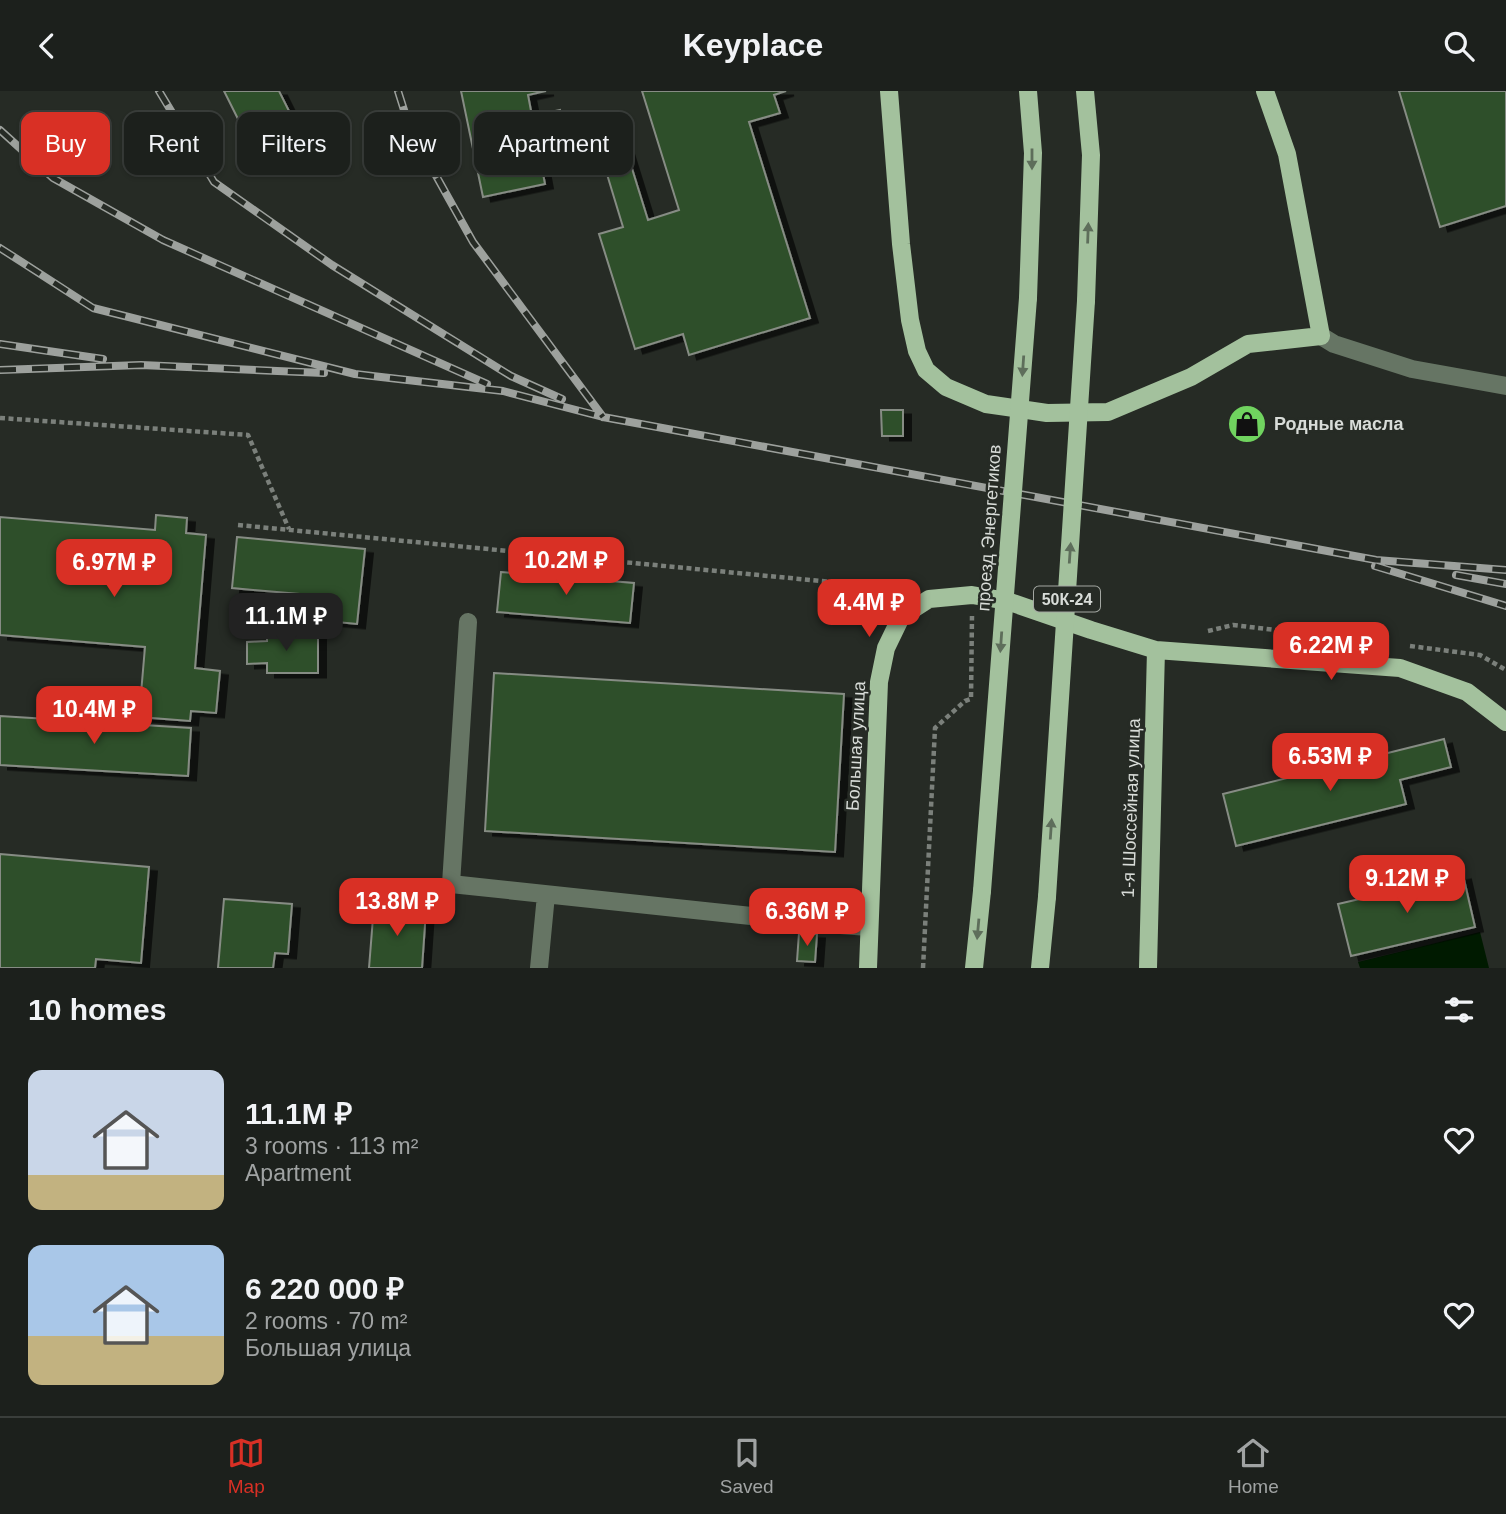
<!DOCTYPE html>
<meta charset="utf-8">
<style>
:root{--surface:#1c201c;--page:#292d29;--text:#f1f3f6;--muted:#a0a3a3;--line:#3a3e3b;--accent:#d93025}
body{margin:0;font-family:Arial,sans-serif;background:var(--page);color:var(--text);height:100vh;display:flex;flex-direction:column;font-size:26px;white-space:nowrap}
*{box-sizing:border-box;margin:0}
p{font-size:23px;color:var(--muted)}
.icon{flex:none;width:38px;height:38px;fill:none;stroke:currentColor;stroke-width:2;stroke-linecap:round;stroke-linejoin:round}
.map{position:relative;height:877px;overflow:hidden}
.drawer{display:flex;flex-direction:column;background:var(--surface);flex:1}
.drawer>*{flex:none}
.guide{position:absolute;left:21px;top:21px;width:700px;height:63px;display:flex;gap:14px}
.price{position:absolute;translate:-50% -60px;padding:0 16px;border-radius:14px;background:var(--accent);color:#fff;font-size:23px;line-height:46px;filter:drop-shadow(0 2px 4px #0008)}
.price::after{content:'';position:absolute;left:50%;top:42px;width:21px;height:16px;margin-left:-10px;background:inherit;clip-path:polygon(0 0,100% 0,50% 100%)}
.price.selected{background:#222;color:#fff}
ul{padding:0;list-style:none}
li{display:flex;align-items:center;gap:21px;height:175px;padding:0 28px}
li span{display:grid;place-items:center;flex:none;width:196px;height:140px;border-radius:14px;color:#555}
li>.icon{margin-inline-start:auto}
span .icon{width:84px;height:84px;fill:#fffc;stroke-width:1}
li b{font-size:30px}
h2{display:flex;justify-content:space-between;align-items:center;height:84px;padding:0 28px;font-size:30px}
.tag{padding:0 24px;border-radius:14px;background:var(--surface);box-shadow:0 2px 5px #0004,0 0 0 2px var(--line);font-size:24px;line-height:63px}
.tag.selected{background:var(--accent);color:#fff}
header{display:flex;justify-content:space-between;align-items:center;height:91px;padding:0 28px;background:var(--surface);font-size:32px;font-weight:600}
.menu{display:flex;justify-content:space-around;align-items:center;height:98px;border-top:2px solid var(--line);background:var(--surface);font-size:19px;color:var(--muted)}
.menu a{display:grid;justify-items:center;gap:4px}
.menu .selected{color:var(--accent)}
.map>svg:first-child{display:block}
.water{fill:#001a00}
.building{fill:#2f4f29;stroke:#868c84;stroke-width:2;filter:url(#shadow)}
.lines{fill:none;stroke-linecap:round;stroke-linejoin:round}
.path{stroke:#7b807b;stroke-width:4.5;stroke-dasharray:5 3.5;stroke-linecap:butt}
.minor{stroke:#667564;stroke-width:18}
.major{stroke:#a3c19d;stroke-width:18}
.rail-casing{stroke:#9da19d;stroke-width:8}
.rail{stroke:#262b25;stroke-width:5;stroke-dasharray:16;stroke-linecap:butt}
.major-bridge{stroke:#a3c19d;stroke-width:18}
.oneway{fill:#5e6e5b}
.labels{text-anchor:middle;stroke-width:5;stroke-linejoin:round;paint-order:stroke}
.shield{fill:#262b25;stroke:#a3a7a2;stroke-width:2}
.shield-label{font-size:16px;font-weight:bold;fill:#d8dcd8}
.poi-label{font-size:18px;font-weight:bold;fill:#d8dcd8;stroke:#262b25;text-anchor:start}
.street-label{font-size:18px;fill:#d8dcd8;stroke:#262b25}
</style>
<header><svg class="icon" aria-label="back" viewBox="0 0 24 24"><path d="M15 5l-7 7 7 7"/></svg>Keyplace<svg class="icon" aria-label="search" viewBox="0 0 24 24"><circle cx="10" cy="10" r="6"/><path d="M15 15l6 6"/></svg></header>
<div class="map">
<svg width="1506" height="877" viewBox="0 0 1506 877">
<defs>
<filter id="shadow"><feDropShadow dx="8" dy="4.5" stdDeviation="0" flood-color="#0009"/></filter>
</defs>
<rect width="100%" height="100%" fill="#262b25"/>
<path class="water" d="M1480 841 1489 877H1360L1358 871Z"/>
<path class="building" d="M224 0H279L306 54 262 76Z
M461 0H546L528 4 532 25 560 19 570 66 541 72 545 93 483 106Z
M642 0H786L774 4 780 22 749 31 810 227 689 264 683 243 635 258 599 143 623 136 596 47 620 39 648 129 679 119Z
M1399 0H1506V115L1440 136Z
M881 319H903V345H882Z
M156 424 187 427 186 442 206 444 195 577 220 580 216 622 191 620 190 630 139 626 145 556 0 544V426L155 439Z
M237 446 365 458 357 533 296 527 299 503 232 497Z
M501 481 634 492 630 532 497 521Z
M318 542V582H267V572L247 573V551L267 550V543Z
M494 582 844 603 835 761 485 740Z
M0 625 191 637 188 685 0 674Z
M1444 648 1451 676 1400 689 1406 713 1236 755 1223 703Z
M0 763 149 776 141 872 96 868 95 877H0Z
M1463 784 1475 836 1351 865 1338 813Z
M224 808 292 813 288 863 275 862 273 877H218Z
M374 814 426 819 422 877H369Z
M799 842 817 843 815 871 797 870Z"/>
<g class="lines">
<path class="path" d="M0 327 248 344 289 438
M238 434 904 498
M1208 540 1233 534 1370 550
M1410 555 1480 564 1506 579
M923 877 935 637 965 610 971 608 972 525"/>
<path class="minor" d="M1321 245 1334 253 1412 278 1506 295
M468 531 451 793 826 833 869 836
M539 877 546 804"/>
<path class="major" d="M889 0 901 153 910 229 917 260 926 279 946 296 986 313 1047 322 1108 321 1191 286 1248 253 1321 245 1287 63 1265 0
M1085 0 1091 64 1086 210
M1028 207 1033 62 1028 0
M868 877 879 591 886 557 901 526 929 508 972 504 1007 510 1091 539 1156 559 1400 577 1467 601 1506 631
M974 877 982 800
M1040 877 1047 806
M1148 877 1156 559"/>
<defs>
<path id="rail" d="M159 0 214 91 332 174 511 285 562 308
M398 0 410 38 473 151 603 326
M0 39 53 87 163 149 487 293
M0 157 93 217 355 283 503 300 603 326 1376 469 1506 479
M0 253 103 268
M0 279 141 274 324 282
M1375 475 1506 515
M1456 484 1506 493"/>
</defs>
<use href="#rail" class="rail-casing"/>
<use href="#rail" class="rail"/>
<path class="major-bridge" d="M982 800 1028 207
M1047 806 1086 210"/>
</g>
<defs><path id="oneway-solid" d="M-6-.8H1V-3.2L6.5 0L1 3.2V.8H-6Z" transform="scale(1.75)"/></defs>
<g class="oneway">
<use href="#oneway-solid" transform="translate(1032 68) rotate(90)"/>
<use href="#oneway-solid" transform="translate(1088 142) rotate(-88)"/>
<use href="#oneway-solid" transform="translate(1023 275) rotate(94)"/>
<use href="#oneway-solid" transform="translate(1070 462) rotate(-86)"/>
<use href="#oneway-solid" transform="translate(1001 551) rotate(94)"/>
<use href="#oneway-solid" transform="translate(1051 738) rotate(-86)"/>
<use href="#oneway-solid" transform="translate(978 838) rotate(95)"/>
</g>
<defs>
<symbol id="shop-disc" viewBox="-11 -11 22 22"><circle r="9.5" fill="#70d35f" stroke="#262b25"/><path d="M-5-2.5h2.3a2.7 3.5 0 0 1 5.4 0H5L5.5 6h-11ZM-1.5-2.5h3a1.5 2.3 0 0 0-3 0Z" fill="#111"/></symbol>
</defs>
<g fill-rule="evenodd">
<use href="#shop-disc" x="1225" y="311" width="44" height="44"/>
</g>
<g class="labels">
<rect class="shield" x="1034" y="495.5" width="66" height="25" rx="5"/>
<g class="shield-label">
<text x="1067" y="514">50К-24</text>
</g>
<g class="poi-label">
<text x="1274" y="339">Родные масла</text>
</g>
<g class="street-label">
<text transform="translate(989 437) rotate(-86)" y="6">проезд Энергетиков</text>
<text transform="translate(856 655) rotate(-87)" y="6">Большая улица</text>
<text transform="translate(1131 717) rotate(-88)" y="6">1-я Шоссейная улица</text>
</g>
</g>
</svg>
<b class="price" style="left:566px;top:506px">10.2M ₽</b>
<b class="price" style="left:114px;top:508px">6.97M ₽</b>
<b class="price" style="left:869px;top:548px">4.4M ₽</b>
<b class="price selected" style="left:286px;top:562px">11.1M ₽</b>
<b class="price" style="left:1331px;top:591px">6.22M ₽</b>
<b class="price" style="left:94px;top:655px">10.4M ₽</b>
<b class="price" style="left:1330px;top:702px">6.53M ₽</b>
<b class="price" style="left:1407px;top:824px">9.12M ₽</b>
<b class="price" style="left:397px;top:847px">13.8M ₽</b>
<b class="price" style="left:807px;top:857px">6.36M ₽</b>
<div class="guide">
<a class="tag selected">Buy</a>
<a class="tag">Rent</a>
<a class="tag">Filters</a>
<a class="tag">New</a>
<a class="tag">Apartment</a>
</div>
</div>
<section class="drawer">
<h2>10 homes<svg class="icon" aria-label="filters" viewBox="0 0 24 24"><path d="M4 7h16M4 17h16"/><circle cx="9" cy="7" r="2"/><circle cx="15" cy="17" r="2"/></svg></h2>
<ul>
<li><span style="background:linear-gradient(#c9d6e8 75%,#c2b280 0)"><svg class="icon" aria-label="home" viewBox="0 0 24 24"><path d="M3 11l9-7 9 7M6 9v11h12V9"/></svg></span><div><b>11.1M ₽</b><p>3 rooms · 113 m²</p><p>Apartment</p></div><svg class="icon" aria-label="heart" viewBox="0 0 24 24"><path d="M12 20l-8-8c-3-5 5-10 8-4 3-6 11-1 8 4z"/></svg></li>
<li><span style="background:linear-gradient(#a9c7e8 65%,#c2b280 0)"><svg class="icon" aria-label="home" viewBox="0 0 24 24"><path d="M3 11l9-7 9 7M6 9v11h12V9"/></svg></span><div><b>6 220 000 ₽</b><p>2 rooms · 70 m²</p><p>Большая улица</p></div><svg class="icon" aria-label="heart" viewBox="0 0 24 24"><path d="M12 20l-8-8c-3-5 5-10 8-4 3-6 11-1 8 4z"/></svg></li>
</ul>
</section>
<nav class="menu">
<a class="selected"><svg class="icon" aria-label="map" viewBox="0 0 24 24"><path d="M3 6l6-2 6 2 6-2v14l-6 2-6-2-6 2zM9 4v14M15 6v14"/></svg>Map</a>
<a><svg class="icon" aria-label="saved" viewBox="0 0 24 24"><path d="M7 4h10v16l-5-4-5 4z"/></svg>Saved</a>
<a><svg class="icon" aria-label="home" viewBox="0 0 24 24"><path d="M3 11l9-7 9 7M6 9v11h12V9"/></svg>Home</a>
</nav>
